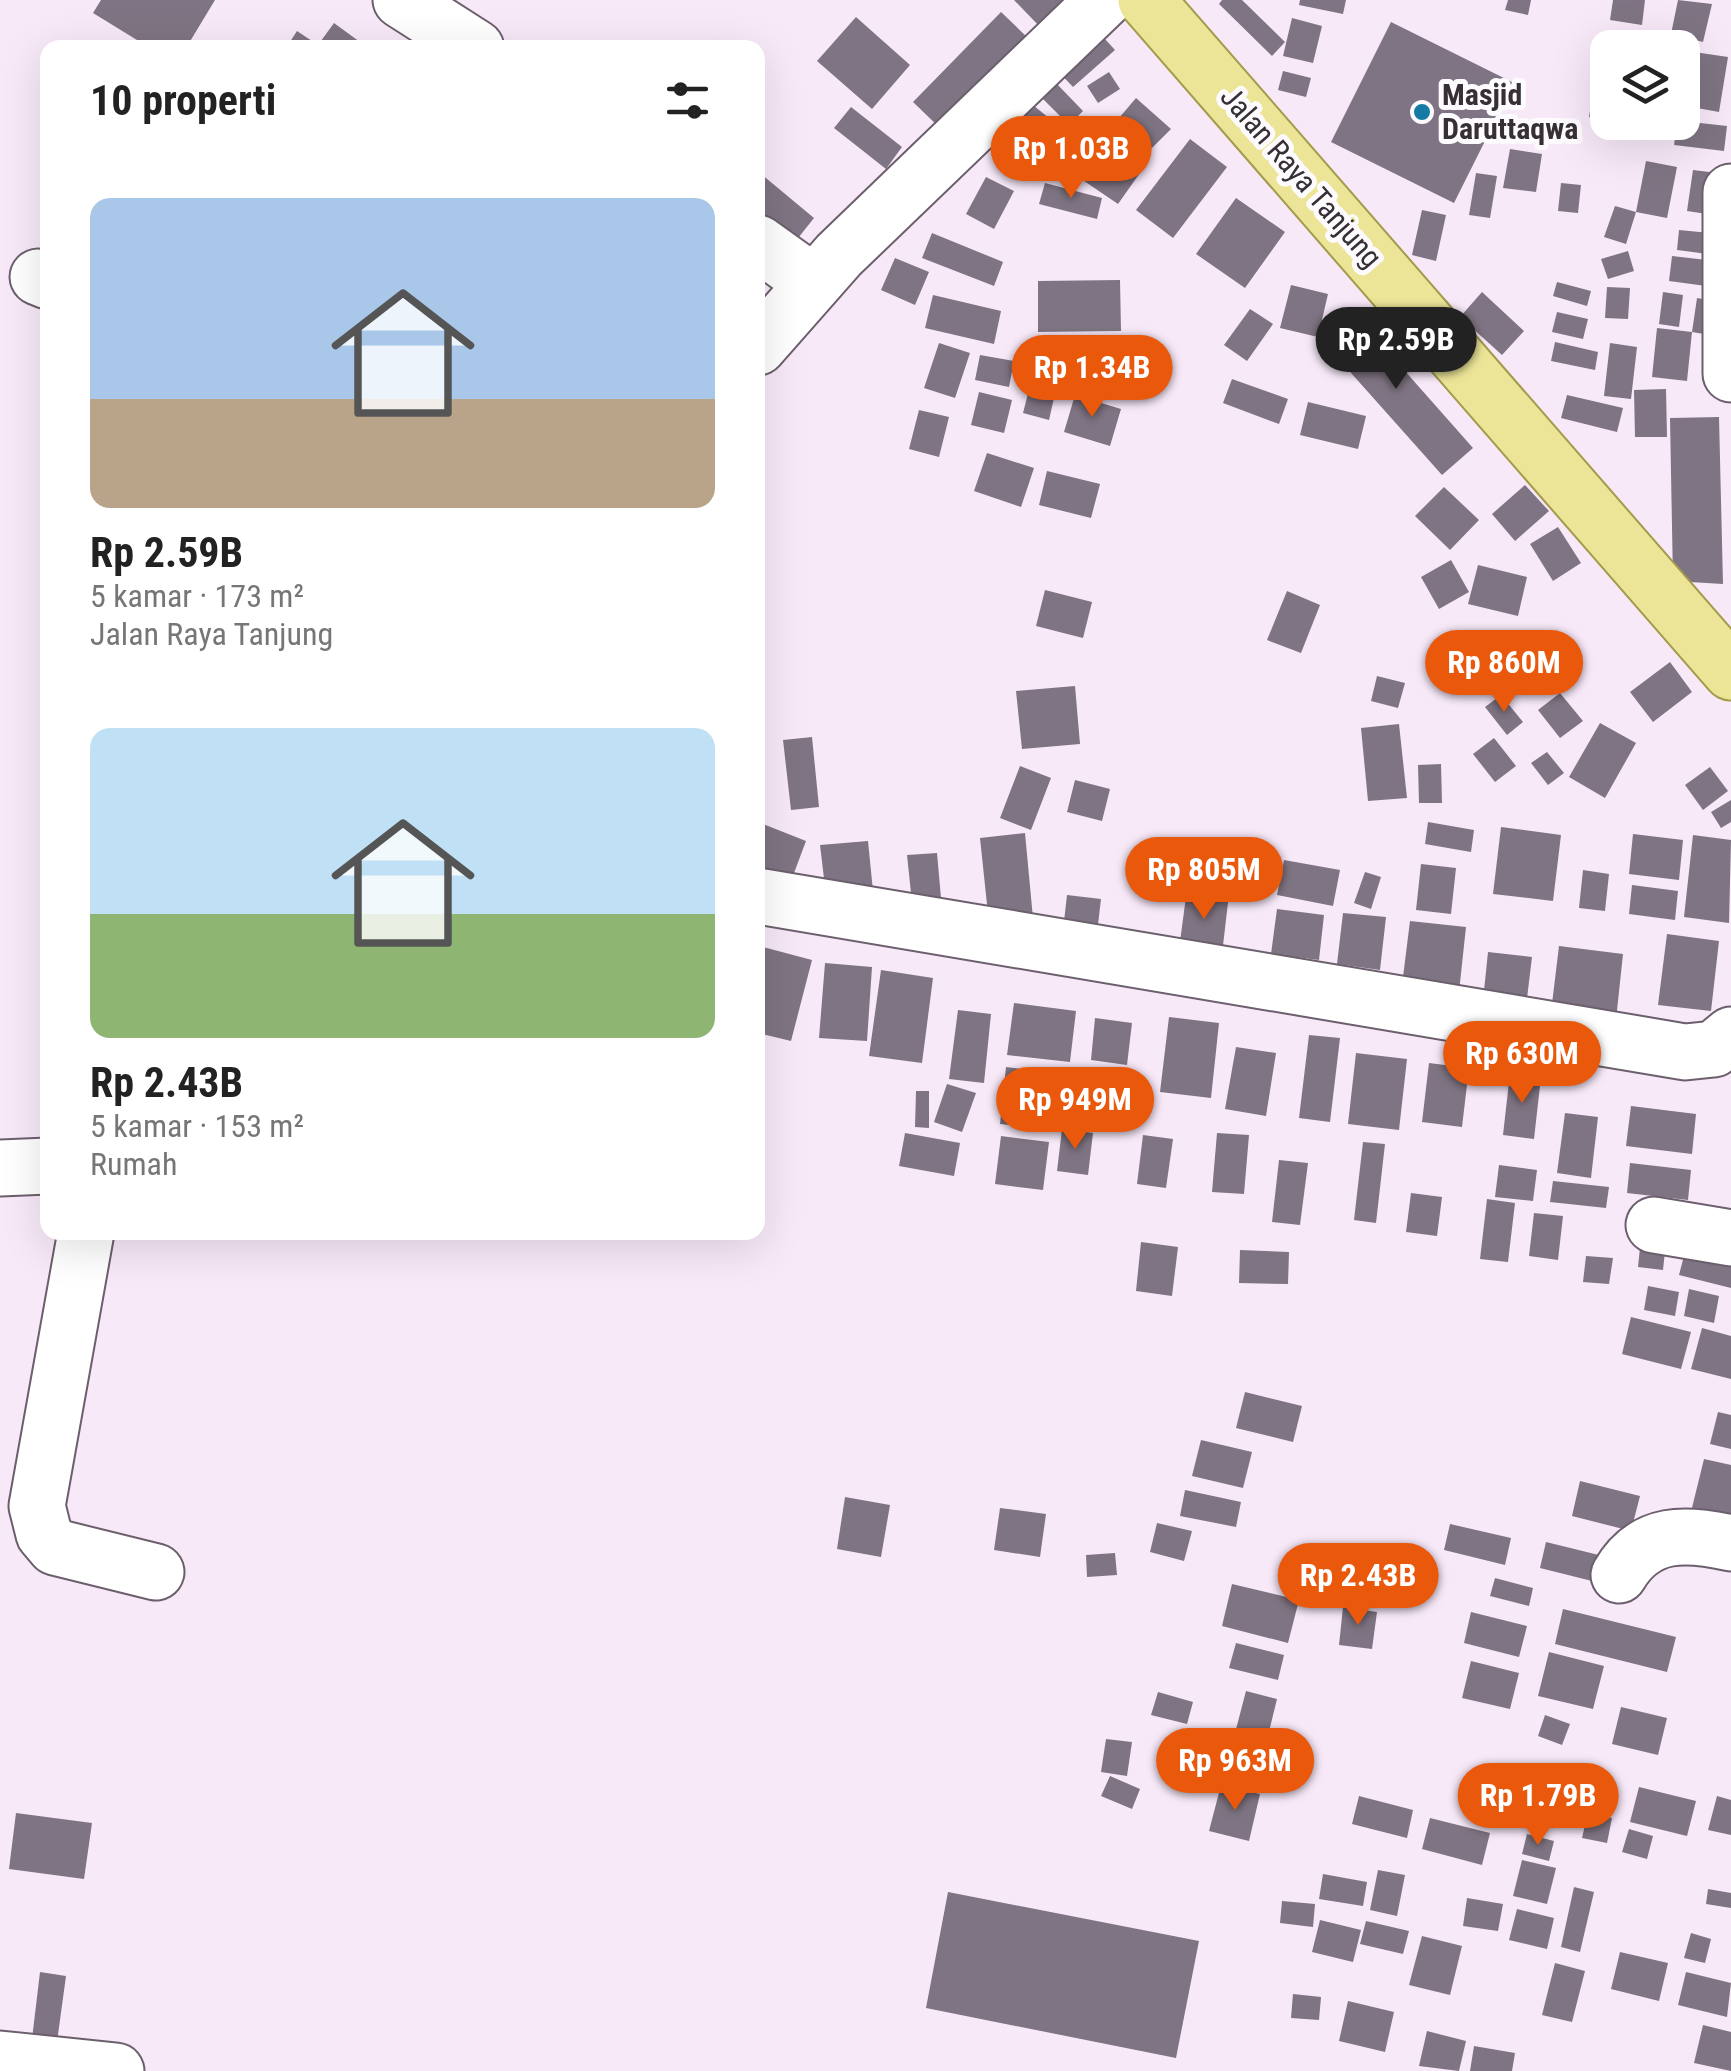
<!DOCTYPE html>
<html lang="id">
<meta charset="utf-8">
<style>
:root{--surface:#fff;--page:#f2f2f2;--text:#222;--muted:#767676;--accent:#ea580c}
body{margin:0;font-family:"Roboto Condensed",sans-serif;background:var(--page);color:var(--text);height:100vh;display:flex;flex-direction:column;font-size:38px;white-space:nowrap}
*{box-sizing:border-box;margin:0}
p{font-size:32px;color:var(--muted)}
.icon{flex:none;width:55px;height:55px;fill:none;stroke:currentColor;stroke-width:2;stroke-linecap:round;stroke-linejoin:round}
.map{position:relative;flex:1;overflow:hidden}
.panel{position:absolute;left:40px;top:40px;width:725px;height:1200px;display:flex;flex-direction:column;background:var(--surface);border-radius:20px;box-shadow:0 10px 40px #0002}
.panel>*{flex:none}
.buttons{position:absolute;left:1590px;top:30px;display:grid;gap:20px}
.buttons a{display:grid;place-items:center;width:110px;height:110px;border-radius:20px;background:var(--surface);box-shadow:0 10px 40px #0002;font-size:50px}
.price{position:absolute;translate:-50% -85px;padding:0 22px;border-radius:35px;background:var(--accent);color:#fff;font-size:32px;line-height:65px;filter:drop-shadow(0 2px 5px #0008)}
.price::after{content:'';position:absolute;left:50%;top:60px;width:30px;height:22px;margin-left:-15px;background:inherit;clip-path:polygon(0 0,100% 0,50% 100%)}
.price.current{background:#222;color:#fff}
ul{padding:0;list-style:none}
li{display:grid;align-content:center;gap:20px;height:530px;padding:0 50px}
li span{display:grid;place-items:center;height:310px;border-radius:20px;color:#555}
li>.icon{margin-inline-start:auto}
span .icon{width:180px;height:180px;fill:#fffc;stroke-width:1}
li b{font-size:42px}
h2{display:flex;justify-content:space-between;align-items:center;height:120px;padding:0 50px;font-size:42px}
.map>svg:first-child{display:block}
.building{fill:#7f7483}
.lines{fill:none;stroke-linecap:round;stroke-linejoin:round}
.minor-casing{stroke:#6c5f6d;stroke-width:59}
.major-casing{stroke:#a49a4a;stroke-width:59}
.minor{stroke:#fff;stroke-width:55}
.major{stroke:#ece598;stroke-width:55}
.poi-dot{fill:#167aa5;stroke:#fefbfe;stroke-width:4}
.labels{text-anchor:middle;stroke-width:10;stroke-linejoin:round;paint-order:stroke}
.poi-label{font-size:30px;font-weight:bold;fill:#363036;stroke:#fefbfe;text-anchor:start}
.street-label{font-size:30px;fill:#363036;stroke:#fefbfe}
</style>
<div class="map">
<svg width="1731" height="2071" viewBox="0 0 1731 2071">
<rect width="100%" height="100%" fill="#f8e9f9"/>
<path class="building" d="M101 0H215L186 48H150L93 13Z
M1014 0H1072L1042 29Z
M1222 0H1242L1285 42 1272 56 1219 4Z
M1300 0H1346L1343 14 1299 5Z
M1508 0H1531L1528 15 1505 10Z
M1613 0H1645L1642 25 1610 20Z
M1678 0 1712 4 1703 42 1671 34Z
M1001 12 1028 38 940 128 913 102Z
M856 17 910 65 872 109 817 61Z
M1292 18 1322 26 1313 63 1283 56Z
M1391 22 1514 83 1454 203 1331 142Z
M334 23 360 42 356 48H286L297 31 318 45Z
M1095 28 1115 50 1073 87 1053 66Z
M1694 52 1728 57 1719 112 1686 106Z
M1283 71 1311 78 1306 97 1278 90Z
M1109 72 1120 89 1098 103 1087 86Z
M1595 81 1608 83V120L1589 117Z
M1056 83 1083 111 1069 125 1041 97Z
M1136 98 1171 129 1152 148 1119 118Z
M1028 101 1071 136 1035 179 992 144Z
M851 107 902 147 886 169 834 128Z
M1682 121 1727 126 1724 151 1674 145 1677 122Z
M1097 129 1147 163 1118 204 1068 170Z
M1190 139 1227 167 1173 238 1136 210Z
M1510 149 1542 154 1536 192 1503 188Z
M1646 161 1677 167 1667 218 1636 212Z
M1693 170 1726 174 1720 216 1687 211Z
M760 173 814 218 787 252 758 227Z
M1476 173 1497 176 1490 218 1469 215Z
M986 177 1014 191 994 229 966 214Z
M1045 183 1102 198 1097 219 1039 204Z
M1561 183 1581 185 1578 213 1558 211Z
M1236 198 1285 232 1245 288 1196 254Z
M1615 206 1636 212 1626 244 1604 237Z
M1422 210 1446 215 1436 261 1412 255Z
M1679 230 1710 233 1708 254 1677 250Z
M932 233 1003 262 994 286 922 258Z
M1628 251 1634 271 1608 279 1601 259Z
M1672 256 1724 262 1721 288 1669 281Z
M895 258 929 272 915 305 881 290Z
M1120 280 1121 331 1038 332V281Z
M1557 282 1591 291 1587 306 1553 296Z
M1291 285 1328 294 1318 337 1280 328Z
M1607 287 1630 288 1628 319 1605 318Z
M1482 292 1524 331 1502 355 1460 317Z
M1663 292 1683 295 1679 327 1659 324Z
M933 295 1001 311 994 344 925 328Z
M1697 298 1715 301 1710 335 1692 332Z
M1250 309 1273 324 1247 361 1224 345Z
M1351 310 1473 448 1442 475 1319 337Z
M1557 312 1588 319 1583 339 1552 332Z
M1657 328 1692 332 1687 381 1652 377Z
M1064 337 1127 353 1119 386 1056 370Z
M1555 342 1598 352 1595 370 1551 361Z
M939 343 970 353 955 398 924 388Z
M1610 343 1637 347 1631 399 1604 396Z
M980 355 1014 361 1009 387 975 380Z
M1034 370 1059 376 1049 420 1023 413Z
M1232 379 1288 399 1279 424 1223 403Z
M1666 389 1667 437H1635L1634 390Z
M979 392 1012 400 1004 433 971 425Z
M1075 395 1121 409 1110 446 1064 432Z
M1567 395 1623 408 1617 432 1561 418Z
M1308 402 1366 416 1358 449 1300 435Z
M919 410 949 417 939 457 909 449Z
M1719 417 1723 584 1673 581 1670 418Z
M987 453 1034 468 1021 507 974 491Z
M1047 471 1100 484 1091 518 1039 505Z
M1525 485 1549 511 1515 541 1492 514Z
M1444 487 1479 520 1450 550 1415 516Z
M1558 527 1581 563 1553 581 1530 544Z
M1451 560 1469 592 1439 609 1421 577Z
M1478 565 1527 577 1518 616 1468 604Z
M1045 590 1092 602 1083 638 1036 626Z
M1287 591 1320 605 1301 653 1267 640Z
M1670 662 1692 692 1653 722 1630 692Z
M1377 676 1405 683 1398 708 1371 701Z
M1075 686 1080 744 1022 749 1016 691Z
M1560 693 1583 721 1560 738 1538 710Z
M1501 695 1523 722 1507 735 1485 707Z
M1600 723 1636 743 1605 798 1569 777Z
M1399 724 1407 798 1368 801 1361 728Z
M812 737 819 807 791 810 783 740Z
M1494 738 1516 766 1495 782 1473 754Z
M1547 752 1564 773 1548 785 1531 763Z
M1441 764 1442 803H1419L1418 765Z
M1020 766 1051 778 1031 830 1000 818Z
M1710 767 1728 791 1703 810 1685 785Z
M1075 780 1110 789 1102 821 1067 812Z
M1731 800V822L1721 828 1711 812Z
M1428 822 1474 830 1471 852 1425 844Z
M763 824 806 841 791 881 758 868V838Z
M1501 827 1561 835 1553 901 1493 894Z
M1025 833 1034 929 990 933 980 838Z
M1633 834 1683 840 1679 880 1629 874Z
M1693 835 1731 840 1729 923 1684 917Z
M868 841 873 891 826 895 820 845Z
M937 853 942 909 913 912 907 855Z
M1284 860 1340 870 1333 906 1277 895Z
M1421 864 1456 868 1451 914 1416 910Z
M1583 870 1609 874 1605 911 1579 908Z
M1365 872 1381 877 1371 909 1354 903Z
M1632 885 1678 891 1675 920 1629 914Z
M1187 889 1229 894 1222 954 1179 949Z
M1067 895 1101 899 1097 933 1063 930Z
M1277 909 1324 915 1319 960 1271 954Z
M1343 913 1386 917 1380 970 1337 964Z
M1410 921 1466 927 1459 992 1402 985Z
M1667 934 1719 941 1711 1011 1658 1005Z
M1559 946 1623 954 1616 1020 1551 1012Z
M763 947 812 960 791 1041 758 1033V968Z
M1488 952 1532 957 1525 1015 1482 1010Z
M825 963 872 967 867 1041 819 1038Z
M881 970 933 978 922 1063 869 1056Z
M1014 1003 1076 1011 1070 1062 1007 1055Z
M958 1010 991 1014 984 1083 949 1079Z
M1169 1017 1219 1023 1211 1098 1160 1092Z
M1095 1018 1132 1023 1127 1065 1091 1060Z
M1309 1035 1340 1038 1330 1122 1299 1118Z
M1236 1047 1276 1053 1266 1116 1225 1109Z
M1356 1053 1407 1059 1399 1130 1348 1124Z
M1429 1063 1469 1068 1462 1127 1422 1122Z
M1006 1067 1056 1073 1049 1129 1000 1124Z
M1103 1073 1135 1079 1129 1115 1096 1109Z
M1510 1073 1541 1077 1534 1139 1503 1135Z
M947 1084 976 1093 962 1132 934 1122Z
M916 1091H929V1128L915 1127Z
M1631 1106 1696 1114 1692 1154 1626 1146Z
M1565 1113 1598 1117 1591 1178 1557 1173Z
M1062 1129 1093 1133 1088 1175 1057 1171Z
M905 1133 960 1143 954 1176 899 1166Z
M1217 1133 1249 1135 1244 1194 1212 1192Z
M1143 1135 1173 1139 1166 1188 1137 1184Z
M1001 1136 1049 1142 1043 1190 995 1184Z
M1363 1142 1385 1144 1376 1223 1354 1220Z
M1279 1160 1308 1163 1300 1225 1272 1222Z
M1630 1163 1691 1170 1688 1200 1627 1193Z
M1499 1165 1537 1170 1533 1201 1495 1197Z
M1553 1181 1609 1187 1606 1208 1550 1202Z
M1411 1193 1442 1197 1437 1236 1406 1232Z
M1487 1199 1515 1203 1508 1262 1480 1259Z
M1534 1213 1563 1216 1558 1260 1529 1256Z
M1641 1238 1666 1242 1663 1270 1638 1267Z
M1141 1242 1178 1247 1172 1296 1136 1291Z
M1686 1248 1731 1259V1288L1679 1275Z
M1240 1250 1289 1252 1288 1284 1239 1283Z
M1586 1256 1613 1258 1609 1284 1583 1282Z
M1648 1286 1679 1292 1675 1316 1644 1310Z
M1689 1289 1719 1296 1714 1323 1684 1316Z
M1631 1317 1691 1332 1681 1369 1622 1354Z
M1702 1328 1731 1336V1379L1691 1369Z
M1245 1392 1302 1406 1293 1442 1236 1428Z
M1718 1412 1731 1415V1449L1710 1444Z
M1201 1440 1252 1452 1243 1488 1192 1476Z
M1704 1459 1731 1465V1527L1690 1516Z
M1580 1481 1640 1496 1631 1531 1572 1516Z
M1185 1490 1241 1502 1236 1527 1180 1516Z
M845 1497 890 1505 881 1557 837 1549Z
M1000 1508 1046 1514 1040 1557 994 1550Z
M1157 1523 1192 1531 1184 1561 1150 1552Z
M1450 1524 1511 1538 1505 1565 1444 1550Z
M1546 1542 1611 1558 1604 1584 1540 1568Z
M1115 1553 1117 1575 1087 1577 1086 1555Z
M1495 1578 1533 1588 1529 1606 1490 1596Z
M1232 1584 1299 1600 1288 1643 1222 1626Z
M1343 1607 1377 1612 1372 1649 1339 1645Z
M1563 1609 1676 1637 1667 1672 1555 1644Z
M1471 1612 1527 1626 1519 1657 1464 1643Z
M1236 1643 1284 1655 1278 1680 1229 1668Z
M1549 1652 1604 1666 1593 1709 1538 1696Z
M1471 1661 1519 1673 1510 1709 1462 1698Z
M1246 1691 1277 1699 1261 1764 1229 1756Z
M1158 1692 1193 1702 1187 1724 1151 1715Z
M1621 1707 1667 1718 1658 1755 1612 1744Z
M1545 1715 1570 1724 1562 1745 1538 1736Z
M1106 1739 1132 1742 1127 1776 1101 1772Z
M1110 1776 1140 1789 1132 1809 1101 1796Z
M1221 1785 1260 1794 1249 1841 1209 1831Z
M1639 1787 1696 1801 1687 1836 1630 1822Z
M1359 1796 1413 1810 1407 1838 1352 1824Z
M1717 1796 1731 1800V1835L1708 1830Z
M1588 1812 1612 1818 1607 1843 1582 1838Z
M16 1813 92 1823 84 1879 9 1869Z
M1430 1818 1490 1833 1482 1865 1422 1849Z
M1629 1829 1653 1836 1647 1859 1622 1852Z
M1527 1834 1554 1841 1549 1861 1522 1854Z
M1522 1860 1556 1868 1547 1904 1513 1896Z
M1378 1870 1405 1875 1397 1916 1370 1910Z
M1323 1874 1367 1882 1363 1906 1319 1899Z
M1574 1887 1594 1892 1580 1952 1561 1947Z
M1708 1889 1731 1893V1908L1706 1904Z
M948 1892 1199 1941 1176 2058 926 2008Z
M1467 1898 1503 1904 1498 1931 1463 1926Z
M1282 1901 1315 1904 1313 1927 1280 1923Z
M1517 1909 1554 1918 1547 1949 1509 1940Z
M1320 1920 1361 1930 1353 1962 1312 1952Z
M1366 1921 1409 1931 1403 1954 1360 1944Z
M1691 1933 1711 1939 1705 1963 1684 1958Z
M1422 1936 1462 1946 1450 1995 1409 1985Z
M1620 1952 1668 1963 1659 2001 1611 1989Z
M1555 1963 1585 1971 1572 2022 1542 2015Z
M40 1972 66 1976 57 2042 32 2039Z
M1686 1972 1731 1983 1727 2017 1678 2005Z
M1293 1994 1321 1997 1319 2020 1291 2018Z
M1348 2001 1394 2012 1385 2052 1339 2041Z
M1703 2025 1731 2032V2071L1694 2063Z
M1427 2031 1466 2041 1459 2071 1419 2066Z
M1474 2046 1515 2053 1512 2071H1470Z"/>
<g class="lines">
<defs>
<path id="minor" d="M401 0 476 48
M1731 192V374
M758 243 814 283
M38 277 48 281
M758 347 839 255 1104 0
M758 896 1685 1052 1714 1049 1731 1035
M0 1168 48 1166
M1654 1225 1731 1238
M86 1232 37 1506 44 1534 55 1547 156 1572
M1619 1575C1645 1530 1687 1533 1731 1543
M0 2059 116 2071"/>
<path id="major" d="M1146 0 1731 672"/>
</defs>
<use href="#minor" class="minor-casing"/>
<use href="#major" class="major-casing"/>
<use href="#minor" class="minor"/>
<use href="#major" class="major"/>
</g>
<circle class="poi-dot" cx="1422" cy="112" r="10"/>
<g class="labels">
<g class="poi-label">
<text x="1442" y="105">Masjid<tspan x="1442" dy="34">Daruttaqwa</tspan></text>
</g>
<g class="street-label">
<text transform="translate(1301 177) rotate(49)" y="10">Jalan Raya Tanjung</text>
</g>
</g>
</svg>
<div class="buttons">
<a><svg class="icon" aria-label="layers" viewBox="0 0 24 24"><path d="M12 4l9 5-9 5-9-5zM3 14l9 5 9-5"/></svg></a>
</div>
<b class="price" style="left:1071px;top:201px">Rp 1.03B</b>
<b class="price current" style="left:1396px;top:392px">Rp 2.59B</b>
<b class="price" style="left:1092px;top:420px">Rp 1.34B</b>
<b class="price" style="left:1504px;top:715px">Rp 860M</b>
<b class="price" style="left:1204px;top:922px">Rp 805M</b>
<b class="price" style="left:1522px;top:1106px">Rp 630M</b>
<b class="price" style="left:1075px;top:1152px">Rp 949M</b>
<b class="price" style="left:1358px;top:1628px">Rp 2.43B</b>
<b class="price" style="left:1235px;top:1813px">Rp 963M</b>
<b class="price" style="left:1538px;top:1848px">Rp 1.79B</b>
<section class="panel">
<h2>10 properti<svg class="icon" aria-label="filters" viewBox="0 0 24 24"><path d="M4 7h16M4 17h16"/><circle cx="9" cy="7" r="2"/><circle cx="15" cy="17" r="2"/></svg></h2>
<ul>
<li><span style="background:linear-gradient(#a9c7e8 65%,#b9a48a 0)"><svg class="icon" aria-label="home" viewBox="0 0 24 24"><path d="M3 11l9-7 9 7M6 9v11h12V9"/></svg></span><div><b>Rp 2.59B</b><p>5 kamar · 173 m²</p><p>Jalan Raya Tanjung</p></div></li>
<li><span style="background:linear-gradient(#bfe0f5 60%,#8fb573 0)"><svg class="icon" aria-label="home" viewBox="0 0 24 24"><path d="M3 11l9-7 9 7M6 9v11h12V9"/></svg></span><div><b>Rp 2.43B</b><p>5 kamar · 153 m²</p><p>Rumah</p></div></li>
</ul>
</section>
</div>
